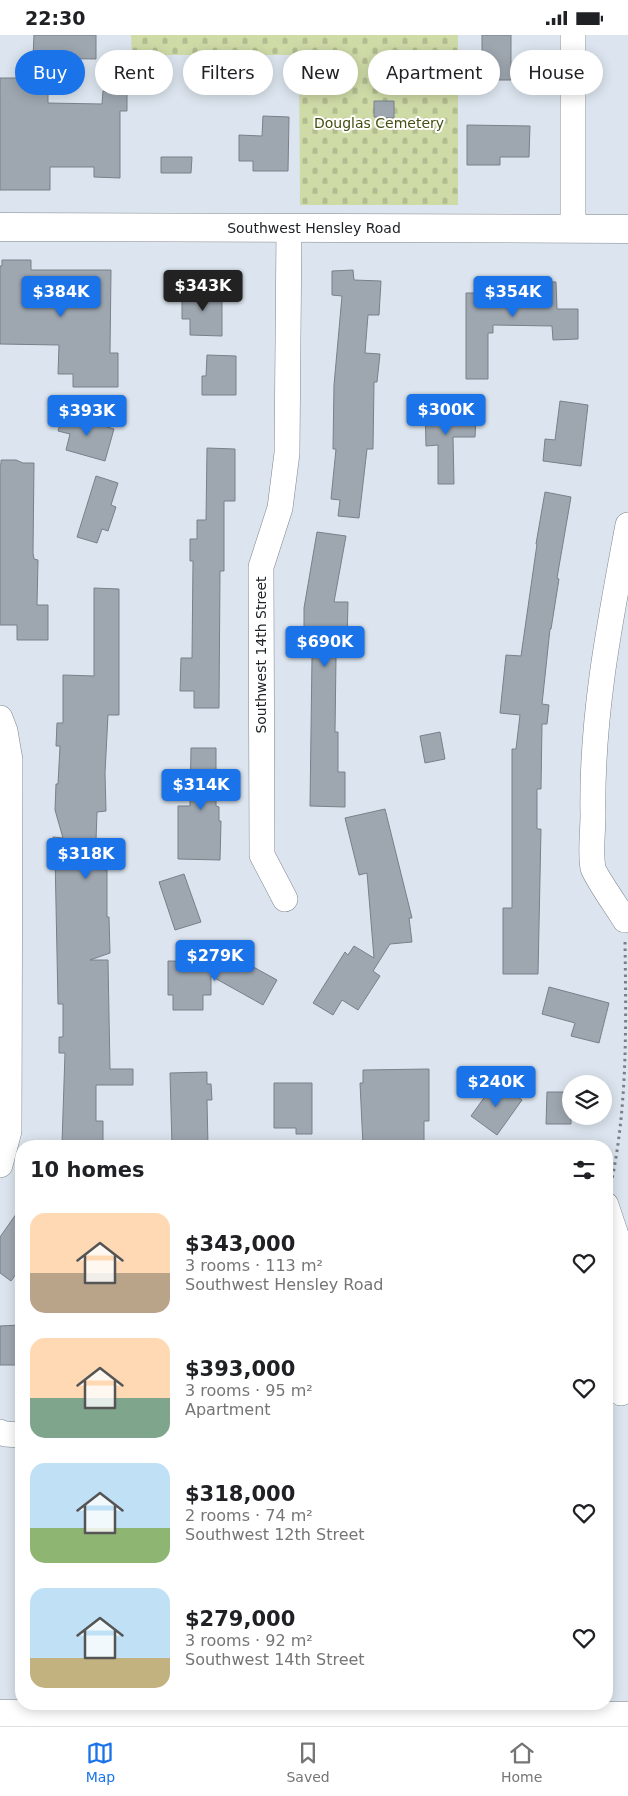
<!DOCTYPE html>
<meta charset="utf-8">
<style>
:root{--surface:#fff;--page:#f2f2f2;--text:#202124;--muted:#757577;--line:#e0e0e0;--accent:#1a73e8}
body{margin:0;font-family:"DejaVu Sans",sans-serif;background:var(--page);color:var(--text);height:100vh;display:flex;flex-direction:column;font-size:19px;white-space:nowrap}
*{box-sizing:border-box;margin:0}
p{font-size:16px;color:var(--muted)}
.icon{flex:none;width:28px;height:28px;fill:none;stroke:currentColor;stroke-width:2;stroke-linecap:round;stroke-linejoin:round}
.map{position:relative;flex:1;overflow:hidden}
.side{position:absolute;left:15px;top:1105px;width:598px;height:570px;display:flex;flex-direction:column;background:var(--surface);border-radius:20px;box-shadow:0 2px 12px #0003}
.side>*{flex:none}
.banner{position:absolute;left:15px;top:15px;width:599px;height:45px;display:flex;gap:10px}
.controls{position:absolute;left:562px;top:1040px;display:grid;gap:10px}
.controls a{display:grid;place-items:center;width:50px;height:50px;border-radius:50%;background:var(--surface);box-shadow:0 2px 12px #0003;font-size:25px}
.price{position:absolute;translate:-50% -42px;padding:0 11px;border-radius:5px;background:var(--accent);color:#fff;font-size:16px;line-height:32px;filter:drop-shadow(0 1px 2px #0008)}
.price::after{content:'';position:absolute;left:50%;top:30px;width:15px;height:11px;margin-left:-8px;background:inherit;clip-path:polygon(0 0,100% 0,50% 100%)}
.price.on{background:#222;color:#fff}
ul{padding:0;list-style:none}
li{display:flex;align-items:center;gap:15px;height:125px;padding:0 15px}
li span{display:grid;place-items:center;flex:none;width:140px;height:100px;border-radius:15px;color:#555}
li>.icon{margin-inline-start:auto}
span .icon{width:60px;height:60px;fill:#fffc;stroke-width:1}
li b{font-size:21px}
h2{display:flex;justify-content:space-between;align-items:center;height:60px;padding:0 15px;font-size:21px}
.tag{padding:0 18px;border-radius:22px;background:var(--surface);box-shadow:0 2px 12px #0003;font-size:18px;line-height:45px}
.tag.on{background:var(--accent);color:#fff}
.status{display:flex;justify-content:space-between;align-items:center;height:35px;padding:0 25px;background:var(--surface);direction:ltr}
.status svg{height:14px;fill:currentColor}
.tab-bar{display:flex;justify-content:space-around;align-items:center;height:70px;border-top:1px solid var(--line);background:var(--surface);font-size:14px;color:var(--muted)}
.tab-bar a{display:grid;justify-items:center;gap:2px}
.tab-bar .on{color:var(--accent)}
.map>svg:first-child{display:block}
.cemetery{fill:url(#cemetery-stones)}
.building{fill:#9ea7b0;stroke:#788088}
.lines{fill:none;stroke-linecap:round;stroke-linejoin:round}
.street-casing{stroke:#7d868e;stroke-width:26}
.secondary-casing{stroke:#7d868e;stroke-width:29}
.primary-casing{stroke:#7d868e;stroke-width:29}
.path{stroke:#797f85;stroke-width:3;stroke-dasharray:2.5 4;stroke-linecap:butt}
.street{stroke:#fff;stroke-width:25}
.secondary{stroke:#fff;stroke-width:28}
.primary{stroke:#fff;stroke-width:28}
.labels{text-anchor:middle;stroke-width:4;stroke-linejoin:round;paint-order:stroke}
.park-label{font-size:14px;fill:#444e11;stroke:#fff}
.street-label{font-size:14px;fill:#202427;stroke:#fff}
</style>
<div class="status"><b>22:30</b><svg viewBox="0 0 49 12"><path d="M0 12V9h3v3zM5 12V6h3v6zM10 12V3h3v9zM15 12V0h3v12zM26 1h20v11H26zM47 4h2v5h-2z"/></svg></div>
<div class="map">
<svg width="628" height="1691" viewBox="0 0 628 1691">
<defs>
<pattern id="cemetery-stones" width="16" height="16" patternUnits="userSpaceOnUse" patternTransform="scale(1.25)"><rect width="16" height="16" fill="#cfdba7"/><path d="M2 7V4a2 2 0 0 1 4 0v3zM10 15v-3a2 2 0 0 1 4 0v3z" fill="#b1bc90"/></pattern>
</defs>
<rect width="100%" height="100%" fill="#dce5ef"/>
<path class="cemetery" d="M131 0H458V170H300L299 20H132Z"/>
<path class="building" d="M34 0H96V24L33 23Z
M482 0H511V45H482Z
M0 43H48V68L102 69 103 56H127V76H120V143L94 142V132H50V155H0Z
M374 66H394V83L374 82Z
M263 81 289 82 288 136H253V126H239V100L262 101Z
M467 90 530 91 529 122H500V130H467Z
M161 122H192L191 138H161Z
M2 225H31V235H111L110 318H118V352H73V339H58L59 310 0 309V231H2Z
M353 235 354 245 381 246 379 280H368L365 318 380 319 377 347H374L373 414H367L359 483 338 481 340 465 331 464 336 414H333L334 350 342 261 332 260V236Z
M499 246 556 247 557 274H578V304L553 305 552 291 493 290V298H488V344H466V258H499Z
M182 256 222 257V301L190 300V284H182Z
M207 320 236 321V360H202V341H206Z
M560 366 588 370 581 431 543 426 545 404 555 405Z
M452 368 453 384H476L475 402H453L454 449H438V410L426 411 425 369Z
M63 379 114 394 105 426 66 415 70 399 58 396Z
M207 413 235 414V466H224V536H220L219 673H194V656H180L181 623H192L193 526H190V504H197V485H206Z
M1 425H16L23 428H34L33 518 34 524 38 525 37 570H48V605H17V590H0V429H1Z
M96 441 118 448 111 470 116 472 108 496 102 494 97 508 77 502Z
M545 457 571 462 557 543 559 544 551 594H550L542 669 549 670 547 689H542L541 754H537V794H541L538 939H503V873H512V714H516L520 680 500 678 506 620 521 621 537 509H536Z
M317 497 346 501 334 567H348L347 606 340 605V622H336L335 697H338V737H345V772L310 771 312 622H309V605H304V573Z
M94 553 119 554V680H108L105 738 106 776 97 777 95 834 107 835V882H109L110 918 90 925H108L110 1034H133V1050H96V1086H103V1108H62L65 1018H59V1002H63V969H58L55 820H52L53 802 63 803 55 775 56 749H58L60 711H56L57 688H63V640L94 641Z
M440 697 445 724 425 728 420 701Z
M191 713H216V771L219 772V786H221L220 825 178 824V771H190Z
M385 774 412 883H409L412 907 390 909 373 936 380 941 358 975 342 965 333 980 313 968 345 917 348 920 354 911 374 923 367 838 359 840 345 783Z
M184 839 201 887 175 895 159 847Z
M237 923 277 945 263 970 211 941V960H203V975H173V960H168V926L235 927Z
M549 952 609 968 599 1008 571 1001 575 988 542 979Z
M429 1034V1086H424V1111H363L360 1048H363V1035Z
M207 1037V1049H211L212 1065H207L208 1111H172L170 1038Z
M496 1046 522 1065 497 1100 471 1081Z
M274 1048H312V1099H296V1093H274Z
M547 1057H571V1089H546Z
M21 1172V1232L11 1246 0 1238V1202Z
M21 1290V1330H0V1291Z"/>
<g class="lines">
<defs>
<path id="street" d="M573 193V0
M0 683 5 696 10 725 9 1096 0 1130
M285 864 262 820 261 532 280 473 287 418 289 193
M625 885C619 875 595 841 593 833 590 816 593 797 593 780 591 682 610 586 628 490
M606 1170 619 1209 621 1358
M0 1397 5 1399 21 1400"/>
<path id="secondary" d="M0 192 628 194"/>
<path id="primary" d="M0 1679 628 1681"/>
</defs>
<use href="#street" class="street-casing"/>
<use href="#secondary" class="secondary-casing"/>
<use href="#primary" class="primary-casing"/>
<path class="path" d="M611 1149C628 1069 626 987 625 906"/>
<use href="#street" class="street"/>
<use href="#secondary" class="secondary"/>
<use href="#primary" class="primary"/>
</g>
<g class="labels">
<g class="park-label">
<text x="379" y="93">Douglas Cemetery</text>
</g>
<g class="street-label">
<text x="314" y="198">Southwest Hensley Road</text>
<text transform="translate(261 620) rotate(-90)" y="5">Southwest 14th Street</text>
</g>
</g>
</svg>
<div class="controls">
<a><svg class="icon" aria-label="layers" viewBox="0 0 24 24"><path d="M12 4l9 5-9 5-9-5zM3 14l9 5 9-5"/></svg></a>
</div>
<b class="price on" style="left:203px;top:277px">$343K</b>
<b class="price" style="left:61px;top:283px">$384K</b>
<b class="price" style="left:513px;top:283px">$354K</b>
<b class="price" style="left:446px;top:401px">$300K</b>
<b class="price" style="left:87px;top:402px">$393K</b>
<b class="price" style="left:325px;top:633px">$690K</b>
<b class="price" style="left:201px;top:776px">$314K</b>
<b class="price" style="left:86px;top:845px">$318K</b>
<b class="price" style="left:215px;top:947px">$279K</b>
<b class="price" style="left:496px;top:1073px">$240K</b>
<div class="banner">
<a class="tag on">Buy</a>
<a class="tag">Rent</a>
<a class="tag">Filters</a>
<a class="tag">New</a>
<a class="tag">Apartment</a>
<a class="tag">House</a>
</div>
<section class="side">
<h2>10 homes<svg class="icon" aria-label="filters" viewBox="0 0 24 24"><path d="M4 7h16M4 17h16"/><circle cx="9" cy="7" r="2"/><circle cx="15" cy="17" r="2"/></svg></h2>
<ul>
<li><span style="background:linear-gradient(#ffd9b3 60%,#b9a48a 0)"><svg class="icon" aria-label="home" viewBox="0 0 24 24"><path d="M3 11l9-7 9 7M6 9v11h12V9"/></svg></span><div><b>$343,000</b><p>3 rooms · 113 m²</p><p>Southwest Hensley Road</p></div><svg class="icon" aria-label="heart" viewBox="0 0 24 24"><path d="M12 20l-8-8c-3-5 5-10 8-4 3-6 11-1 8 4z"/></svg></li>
<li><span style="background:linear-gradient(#ffd9b3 60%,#7fa58c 0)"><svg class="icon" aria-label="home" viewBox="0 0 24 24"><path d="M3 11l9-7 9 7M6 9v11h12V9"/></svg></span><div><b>$393,000</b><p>3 rooms · 95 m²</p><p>Apartment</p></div><svg class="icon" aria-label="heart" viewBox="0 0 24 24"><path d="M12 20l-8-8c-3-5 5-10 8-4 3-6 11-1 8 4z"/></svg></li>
<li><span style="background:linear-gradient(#bfe0f5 65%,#8fb573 0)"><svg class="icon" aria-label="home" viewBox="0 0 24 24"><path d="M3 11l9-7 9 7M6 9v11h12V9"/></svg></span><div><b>$318,000</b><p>2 rooms · 74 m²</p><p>Southwest 12th Street</p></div><svg class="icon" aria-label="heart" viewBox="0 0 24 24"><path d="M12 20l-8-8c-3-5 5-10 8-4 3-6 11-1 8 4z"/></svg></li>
<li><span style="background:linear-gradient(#bfe0f5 70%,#c2b280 0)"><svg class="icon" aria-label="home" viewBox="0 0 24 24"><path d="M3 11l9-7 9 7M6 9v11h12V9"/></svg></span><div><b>$279,000</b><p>3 rooms · 92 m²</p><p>Southwest 14th Street</p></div><svg class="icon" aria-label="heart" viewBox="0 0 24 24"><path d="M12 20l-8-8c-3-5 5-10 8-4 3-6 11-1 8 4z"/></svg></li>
</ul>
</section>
</div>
<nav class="tab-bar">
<a class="on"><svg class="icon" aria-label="map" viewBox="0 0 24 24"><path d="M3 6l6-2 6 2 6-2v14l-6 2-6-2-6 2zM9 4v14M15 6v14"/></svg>Map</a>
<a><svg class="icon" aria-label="saved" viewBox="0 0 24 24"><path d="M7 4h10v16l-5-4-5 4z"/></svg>Saved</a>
<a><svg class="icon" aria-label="home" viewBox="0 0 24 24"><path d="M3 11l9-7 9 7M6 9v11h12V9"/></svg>Home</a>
</nav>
